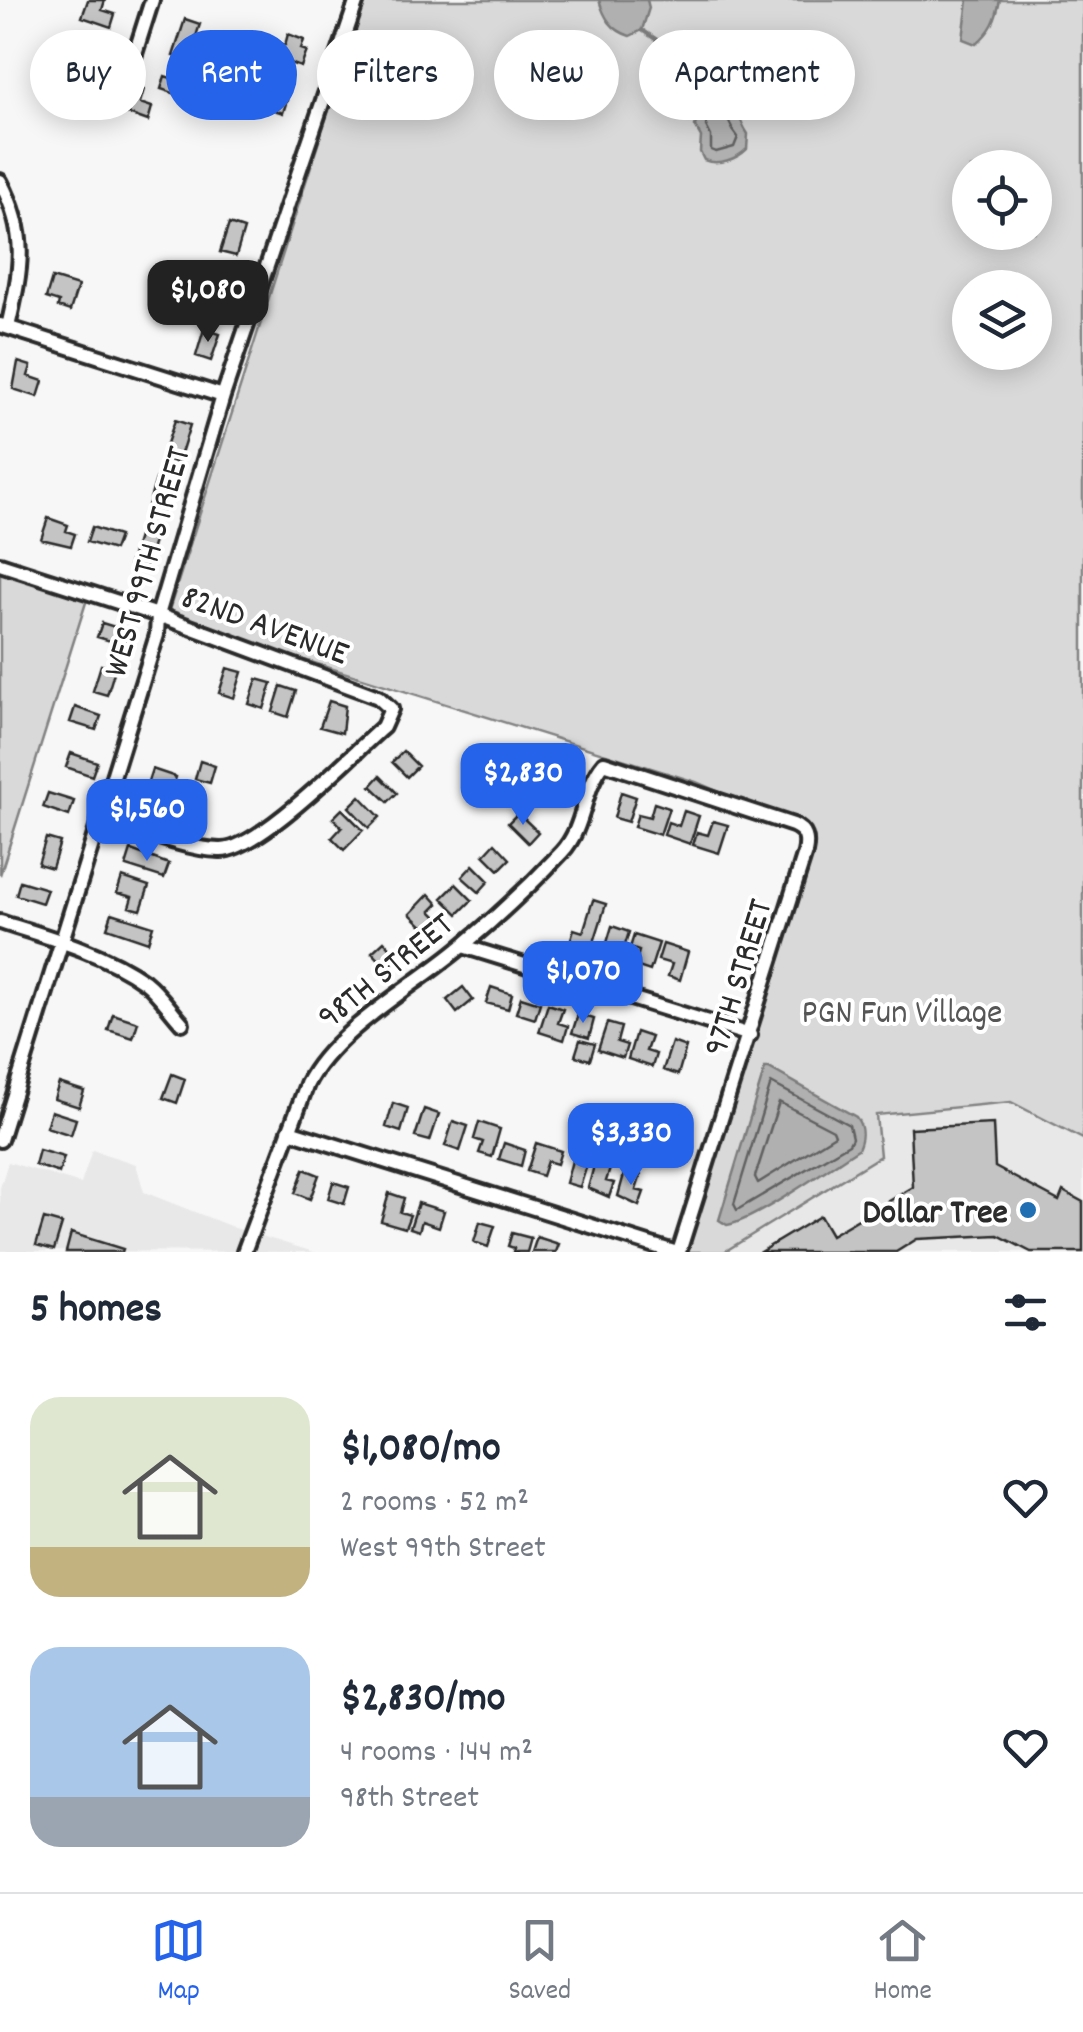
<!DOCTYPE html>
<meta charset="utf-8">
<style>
:root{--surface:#fff;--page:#f6f6f7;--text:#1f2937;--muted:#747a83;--line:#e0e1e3;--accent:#2563eb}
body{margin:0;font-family:Dekko,sans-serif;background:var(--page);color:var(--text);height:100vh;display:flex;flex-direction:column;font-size:38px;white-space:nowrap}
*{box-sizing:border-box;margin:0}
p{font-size:32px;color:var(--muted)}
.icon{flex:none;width:55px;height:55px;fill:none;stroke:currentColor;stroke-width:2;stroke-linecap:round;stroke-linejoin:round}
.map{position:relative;height:1252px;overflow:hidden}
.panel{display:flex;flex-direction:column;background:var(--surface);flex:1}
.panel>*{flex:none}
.top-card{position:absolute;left:30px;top:30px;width:1025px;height:90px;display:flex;gap:20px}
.tools{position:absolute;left:952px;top:150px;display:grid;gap:20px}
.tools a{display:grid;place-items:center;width:100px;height:100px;border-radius:50%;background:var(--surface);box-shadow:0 5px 25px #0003;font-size:50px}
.price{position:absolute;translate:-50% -85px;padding:0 22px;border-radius:20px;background:var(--accent);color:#fff;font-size:32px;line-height:65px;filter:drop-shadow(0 2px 5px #0008)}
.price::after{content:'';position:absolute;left:50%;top:60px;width:30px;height:22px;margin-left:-15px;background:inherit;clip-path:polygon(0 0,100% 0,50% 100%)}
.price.active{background:#222;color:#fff}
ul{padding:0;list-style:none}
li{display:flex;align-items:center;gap:30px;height:250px;padding:0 30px}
li span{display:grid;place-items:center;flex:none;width:280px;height:200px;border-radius:30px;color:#555}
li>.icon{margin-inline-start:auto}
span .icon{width:120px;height:120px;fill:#fffc;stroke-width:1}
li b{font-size:42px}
h2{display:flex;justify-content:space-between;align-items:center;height:120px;padding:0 30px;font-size:42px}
.pill{padding:0 35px;border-radius:45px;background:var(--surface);box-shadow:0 5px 25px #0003;font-size:35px;line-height:90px}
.pill.active{background:var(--accent);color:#fff}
.menu{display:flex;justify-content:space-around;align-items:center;height:140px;border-top:2px solid var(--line);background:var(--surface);font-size:28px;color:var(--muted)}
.menu a{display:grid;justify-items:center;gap:5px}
.menu .active{color:var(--accent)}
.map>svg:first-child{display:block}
.built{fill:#e8e8e8}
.green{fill:#d9d9d9;stroke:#828282;stroke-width:2.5;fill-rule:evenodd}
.water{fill:#b0b0b0;stroke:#7b7b7b;stroke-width:2.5}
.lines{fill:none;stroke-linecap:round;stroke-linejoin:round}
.shore{stroke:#606060;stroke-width:2.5}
.stream{stroke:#7b7b7b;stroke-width:4}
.building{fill:#c4c4c4;stroke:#2b2b2b;stroke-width:2.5}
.street-casing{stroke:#2b2b2b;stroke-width:20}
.street{stroke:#fff;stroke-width:12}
.poi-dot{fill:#1f6fb2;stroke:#fff;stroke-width:4}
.labels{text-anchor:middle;stroke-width:8;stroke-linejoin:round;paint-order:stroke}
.street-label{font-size:35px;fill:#2b2b2b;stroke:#fff}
.park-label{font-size:35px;fill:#565656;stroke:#fff}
.poi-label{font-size:35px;font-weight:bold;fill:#2b2b2b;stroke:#fff;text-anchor:end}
</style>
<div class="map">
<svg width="1083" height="1252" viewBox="0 0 1083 1252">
<rect width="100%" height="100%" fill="#f7f7f7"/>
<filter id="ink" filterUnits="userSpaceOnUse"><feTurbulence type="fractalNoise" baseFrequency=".01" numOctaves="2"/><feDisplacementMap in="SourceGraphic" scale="20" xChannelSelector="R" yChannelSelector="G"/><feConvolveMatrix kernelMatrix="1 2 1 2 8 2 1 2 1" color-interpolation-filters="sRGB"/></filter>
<g filter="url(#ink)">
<path class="built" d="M1011 1102 1083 1139V1252H724L880 1157 877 1109Z
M92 1150 136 1164 144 1192 235 1228 314 1252 0 1251V1188L8 1162 81 1184Z"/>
<path class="green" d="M364 0H1083V1139L1011 1102 876 1115 880 1156 724 1252H685L804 884 812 842 757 808 696 782 186 623 171 615 169 610ZM970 168H1035V232H970ZM970 288H1035V352H970Z
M0 568 88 596 0 875Z"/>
<path class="water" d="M599 0H647L649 8 642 30 630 36C611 30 604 17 599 0Z
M968 0H1000C996 20 992 30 976 44L963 39Z
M677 48C694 58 715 63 726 80 737 96 734 114 748 134L747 149C737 159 718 166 704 160L700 152 701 137 695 126 699 111 687 91V77L664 62 667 50Z
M765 1068H769L856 1117C864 1128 863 1138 858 1149 831 1166 753 1222 727 1225L719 1220Z"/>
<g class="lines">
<path class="shore" d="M701 73C727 84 720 116 738 137L734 147 716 152 711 150V136L706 126 709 110 698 89 697 77Z
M771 1083 849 1125 852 1138 849 1144 737 1210 734 1204Z
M779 1102 833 1130 835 1135 758 1183 755 1177Z"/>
<path class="stream" d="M642 30 657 40 663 56"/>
</g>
<path class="building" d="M88 0H105L102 10 115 14 111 27 82 17Z
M185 19 200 24 188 61 173 56Z
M73 30 89 35 84 50 96 54 92 67 64 57Z
M288 34 304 40 301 49 307 51 301 67 274 58 278 43 285 45Z
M182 65 197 70 188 98 161 89 165 76 177 80Z
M252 76 280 85 276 97 287 100 283 113 258 105 262 93 248 89Z
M128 84 144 89 140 103 152 107 148 121 120 111Z
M229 224 244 229 236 256 220 252Z
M211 267 226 272 217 299 202 294Z
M52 278 78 286 70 311 58 307 59 302 46 298Z
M204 329 220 334 211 361 196 356Z
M18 362 31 366 28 376 43 381 38 397 13 389Z
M175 420 190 425 178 463 162 458Z
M156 479 172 484 163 511 148 506Z
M48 518 68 525 66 531 75 534 71 546 41 539Z
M92 527 119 536 114 550 87 542Z
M141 527 157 532 145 570 129 565Z
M102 623 128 631 124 645 97 637Z
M101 665 115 669 107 695 93 691Z
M227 668 242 672 234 698 219 693Z
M257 679 272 683 264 709 249 704Z
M281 686 296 691 288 717 273 712Z
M329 701 345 706 342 733 320 727Z
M75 707 101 716 96 730 70 722Z
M403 751 418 766 407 777 392 762Z
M71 753 97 762 92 776 66 767Z
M200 761 215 766 210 783 195 779Z
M152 769 176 777 172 790 162 787 158 801 143 797Z
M380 776 397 793 388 802 371 786Z
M180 789 199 795 193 812 175 806Z
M621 792 636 797 628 822 614 818Z
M48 793 74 801 69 816 43 807Z
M360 796 380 817 369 828 349 807Z
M654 803 669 808 660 835 634 827 638 814 650 817Z
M342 809 363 830 344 850 332 838 342 827 333 818Z
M684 811 699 816 690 844 664 835 668 822 679 826Z
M518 813 538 832 528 843 508 823Z
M713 821 728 825 719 853 693 845 697 832 708 835Z
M46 838 60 842 52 868 38 864Z
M495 843 510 859 499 870 484 855Z
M131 850 169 864 164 878 126 866Z
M473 865 489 881 479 892 462 877Z
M122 877 149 886 141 910 129 907 132 897 117 893Z
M20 881 47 889 42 903 16 895Z
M456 884 472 900 458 914 442 898Z
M429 894 438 904 431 911 442 922 431 934 410 914Z
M593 900 606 904 591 952 569 945 574 929 583 932Z
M112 913 153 926 148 942 107 928Z
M612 926 629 932 621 958 604 953Z
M634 935 659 943 650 971 635 966 639 951 630 948Z
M384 941 399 957 387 968 372 952Z
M663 944 688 952 680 980 668 976 672 964 658 960Z
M463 987 473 1000 457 1013 447 1000Z
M491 987 512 994 508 1009 486 1003Z
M521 997 540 1003 535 1019 516 1013Z
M548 1004 563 1009 558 1023 568 1026 564 1040 539 1032Z
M113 1014 138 1022 133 1038 108 1030Z
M578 1014 594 1019 589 1038 572 1033Z
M607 1023 621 1027 617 1042 627 1045 623 1058 598 1050Z
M636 1032 651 1037 646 1051 656 1054 652 1067 628 1059Z
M580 1040 595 1044 590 1060 575 1056Z
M672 1042 686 1047 678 1075 663 1070Z
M172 1074 185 1079 177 1103 163 1098Z
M59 1083 84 1091 79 1107 54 1099Z
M393 1103 408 1108 401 1132 386 1127Z
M424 1109 439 1114 430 1141 415 1137Z
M51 1111 76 1119 71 1135 46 1127Z
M453 1121 468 1126 460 1151 445 1146Z
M479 1122 500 1129 492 1157 479 1153 483 1142 474 1139Z
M993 1124 995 1167 1059 1201 1063 1191 1083 1202V1252H1031L998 1235 917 1239 896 1252H760L820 1216 831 1235 913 1187 910 1128Z
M504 1143 525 1150 521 1166 499 1159Z
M536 1143 561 1151 557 1164 547 1161 542 1176 527 1171Z
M39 1150 64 1157 59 1173 35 1165Z
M573 1157 588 1162 580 1187 566 1183Z
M595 1162 611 1166 606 1181 614 1183 609 1197 588 1188Z
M304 1169 319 1175 310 1199 295 1193Z
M625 1171 641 1175 636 1190 644 1192 639 1206 618 1196Z
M333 1182 349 1187 344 1204 328 1199Z
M389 1193 404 1198 400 1212 410 1215 405 1228 381 1221Z
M418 1203 444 1211 439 1227 422 1221 419 1231 410 1228Z
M44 1219 62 1224 54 1250 36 1245Z
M480 1222 495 1226 488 1247 474 1242Z
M71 1233 123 1249 122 1252H66Z
M512 1233 531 1238 527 1252H513L514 1248 508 1246Z
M537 1237 559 1244 556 1252H532Z"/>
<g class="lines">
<defs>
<path id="street" d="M133 60 152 0
M0 181C29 236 21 269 8 327
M0 325 223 396
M0 564 158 615 378 697 391 709 383 727C352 754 257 852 220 850 181 849 139 828 102 816
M0 922C48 937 103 952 145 982 159 993 170 1010 182 1023
M463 946 750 1035
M289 1131 674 1252
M0 1140 157 635 158 615 223 396 357 0
M244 1252 307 1084C333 1031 415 986 461 947 496 918 531 885 562 852 586 826 582 789 604 763L793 825C806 831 808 839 805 853L679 1252"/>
</defs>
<use href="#street" class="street-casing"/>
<use href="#street" class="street"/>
</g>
</g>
<circle class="poi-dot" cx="1028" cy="1210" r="10"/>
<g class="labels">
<g class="street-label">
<text transform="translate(145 561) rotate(-74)" y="12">WEST 99TH STREET</text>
<text transform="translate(266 623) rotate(20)" y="12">82ND AVENUE</text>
<text transform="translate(384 969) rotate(-39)" y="12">98TH STREET</text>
<text transform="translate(736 977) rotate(-73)" y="12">97TH STREET</text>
</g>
<g class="park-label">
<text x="902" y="1022">PGN Fun Village</text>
</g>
<g class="poi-label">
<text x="1008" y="1222">Dollar Tree</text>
</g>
</g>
</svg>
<div class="tools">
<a><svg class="icon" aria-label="locate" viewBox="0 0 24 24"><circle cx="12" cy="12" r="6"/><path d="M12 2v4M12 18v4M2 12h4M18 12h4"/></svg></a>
<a><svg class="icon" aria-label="layers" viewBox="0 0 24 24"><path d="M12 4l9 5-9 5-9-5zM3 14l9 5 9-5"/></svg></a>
</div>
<b class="price active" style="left:208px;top:345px">$1,080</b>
<b class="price" style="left:523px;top:828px">$2,830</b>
<b class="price" style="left:147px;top:864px">$1,560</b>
<b class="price" style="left:583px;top:1026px">$1,070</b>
<b class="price" style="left:631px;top:1188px">$3,330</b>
<div class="top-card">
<a class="pill">Buy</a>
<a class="pill active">Rent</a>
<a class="pill">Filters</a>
<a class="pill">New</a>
<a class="pill">Apartment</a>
</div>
</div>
<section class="panel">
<h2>5 homes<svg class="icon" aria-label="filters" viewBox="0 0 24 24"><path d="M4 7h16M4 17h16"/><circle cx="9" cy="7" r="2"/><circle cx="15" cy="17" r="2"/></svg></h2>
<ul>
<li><span style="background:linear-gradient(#dfe7d0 75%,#c2b280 0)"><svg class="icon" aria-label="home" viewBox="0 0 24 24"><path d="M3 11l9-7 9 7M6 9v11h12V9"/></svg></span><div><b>$1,080/mo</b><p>2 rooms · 52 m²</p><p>West 99th Street</p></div><svg class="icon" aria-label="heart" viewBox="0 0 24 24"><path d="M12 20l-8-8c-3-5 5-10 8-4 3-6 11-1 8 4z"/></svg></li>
<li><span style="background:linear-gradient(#a9c7e8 75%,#9aa5b1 0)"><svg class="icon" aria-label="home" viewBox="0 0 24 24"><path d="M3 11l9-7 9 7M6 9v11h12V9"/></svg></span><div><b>$2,830/mo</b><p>4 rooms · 144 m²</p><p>98th Street</p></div><svg class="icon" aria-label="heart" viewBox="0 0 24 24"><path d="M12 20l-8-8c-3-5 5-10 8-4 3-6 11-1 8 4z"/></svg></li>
</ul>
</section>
<nav class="menu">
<a class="active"><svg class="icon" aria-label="map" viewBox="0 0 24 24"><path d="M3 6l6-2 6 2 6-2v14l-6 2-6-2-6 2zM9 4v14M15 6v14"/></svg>Map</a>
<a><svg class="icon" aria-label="saved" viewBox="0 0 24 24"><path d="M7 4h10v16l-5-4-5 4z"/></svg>Saved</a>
<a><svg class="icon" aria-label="home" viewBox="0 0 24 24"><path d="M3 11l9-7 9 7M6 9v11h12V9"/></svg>Home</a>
</nav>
